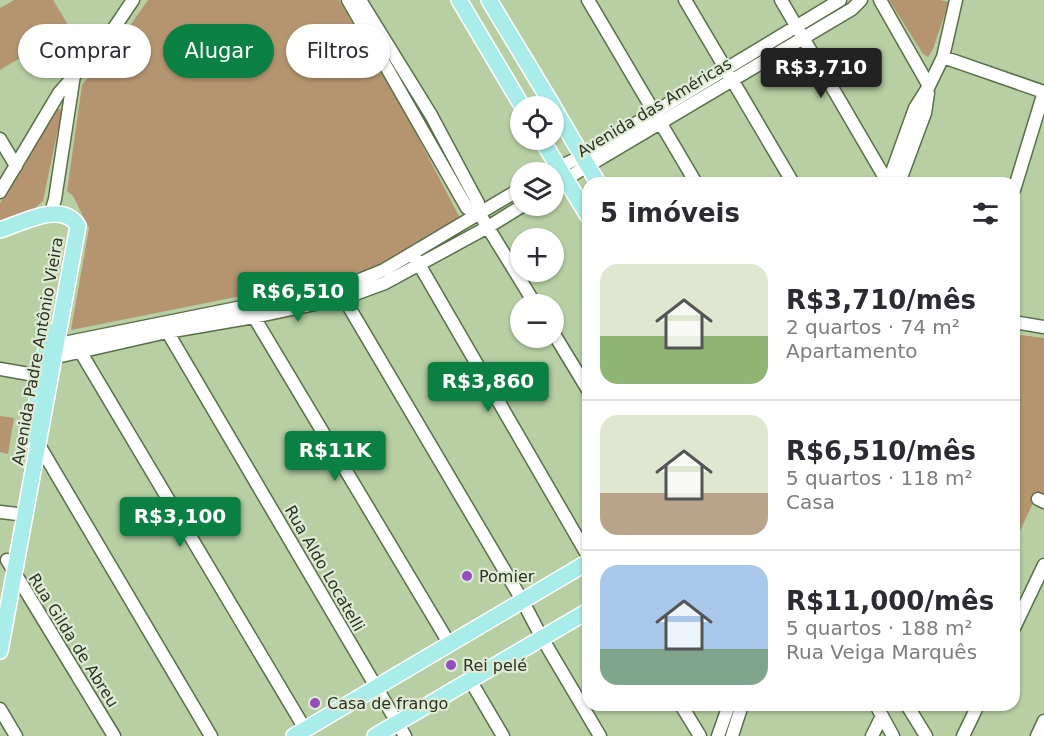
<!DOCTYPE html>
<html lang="pt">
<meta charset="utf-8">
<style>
:root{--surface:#fff;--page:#f7f7f7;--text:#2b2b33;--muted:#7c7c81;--line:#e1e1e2;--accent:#0b8043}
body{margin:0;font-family:"DejaVu Sans",sans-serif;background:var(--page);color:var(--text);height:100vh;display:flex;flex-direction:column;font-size:22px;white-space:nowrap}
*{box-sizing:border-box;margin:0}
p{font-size:20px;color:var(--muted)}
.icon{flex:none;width:33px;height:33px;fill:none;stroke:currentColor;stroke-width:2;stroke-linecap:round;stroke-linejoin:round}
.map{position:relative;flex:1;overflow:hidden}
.details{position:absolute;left:582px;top:177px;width:438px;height:534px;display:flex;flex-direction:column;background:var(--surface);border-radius:18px;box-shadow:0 2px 4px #0004}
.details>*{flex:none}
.banner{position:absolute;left:18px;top:24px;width:474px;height:54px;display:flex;gap:12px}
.fabs{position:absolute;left:510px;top:96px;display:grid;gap:12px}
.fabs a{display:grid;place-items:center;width:54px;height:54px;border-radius:50%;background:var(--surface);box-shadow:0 2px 4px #0004;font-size:30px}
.price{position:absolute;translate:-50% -51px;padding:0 14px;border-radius:6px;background:var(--accent);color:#fff;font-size:20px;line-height:39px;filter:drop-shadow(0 2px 3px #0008)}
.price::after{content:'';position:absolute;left:50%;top:36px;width:18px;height:14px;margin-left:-9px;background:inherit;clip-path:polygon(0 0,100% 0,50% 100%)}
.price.active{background:#222;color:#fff}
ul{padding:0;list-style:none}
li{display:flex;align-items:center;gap:18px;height:150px;padding:0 18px}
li+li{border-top:2px solid var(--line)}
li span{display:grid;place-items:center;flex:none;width:168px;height:120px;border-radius:18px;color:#555}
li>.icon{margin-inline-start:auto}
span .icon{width:72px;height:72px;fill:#fffc;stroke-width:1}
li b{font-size:26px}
h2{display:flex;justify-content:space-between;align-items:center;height:72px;padding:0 18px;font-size:26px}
.tag{padding:0 21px;border-radius:27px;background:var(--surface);box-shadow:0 2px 4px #0004;font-size:21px;line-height:54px}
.tag.active{background:var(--accent);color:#fff}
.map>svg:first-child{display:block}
.green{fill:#b59570}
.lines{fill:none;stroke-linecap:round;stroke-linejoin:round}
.minor-casing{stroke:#5a6f48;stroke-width:15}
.major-casing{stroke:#fff;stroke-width:18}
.minor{stroke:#fff;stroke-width:12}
.major{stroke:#a8ede9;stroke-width:15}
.poi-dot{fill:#944cbf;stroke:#dfebd5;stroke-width:2}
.labels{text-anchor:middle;stroke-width:4.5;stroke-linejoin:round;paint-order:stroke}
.street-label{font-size:16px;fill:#2a3322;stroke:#dfebd5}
.poi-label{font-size:16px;fill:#2a3322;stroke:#dfebd5;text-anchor:start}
</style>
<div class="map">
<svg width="1044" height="736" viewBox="0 0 1044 736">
<rect width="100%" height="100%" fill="#b7cfa3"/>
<path class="green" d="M14 0H53L70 28 0 70V8Z
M148 0H339L410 122 460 218 370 270 71 330 89 228 73 196 67 191 82 85 122 37Z
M889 0H940L949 2 933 49 928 57 923 54Z
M57 108 62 110 43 201 33 210 0 222V203Z
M1014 334 1044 338V495L1041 494 1032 505 1014 544Z
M0 416 14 418 8 454 0 452Z"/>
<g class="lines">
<defs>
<path id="minor" d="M348 0 467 208 479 213
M360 0 431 115 478 203 479 213 535 304
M588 0 696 183
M685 0 793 183
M781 0 888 183
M880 0 929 86
M943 57 1044 92 1014 190
M0 139 16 166
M549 172 582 156 840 0
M888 183 915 108 929 86 943 57 956 0
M899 183 925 113 928 93
M554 186 852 9 861 0
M0 192 59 93 106 40 133 0
M51 213 55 199 74 75
M416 259 588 556
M336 285 522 600 542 638 600 736
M251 312 449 643
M1014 322 1044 327
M164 326 405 736
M554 334 588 390
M49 346 247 306 357 281 384 270 520 189
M80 351 305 729
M48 359 167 332 254 317 344 298 385 283 488 227 522 206
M0 369 40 376 49 374
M29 443 39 445 211 736
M1038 499 1044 502
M0 512 26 515
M7 560 114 736
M1014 628 1044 565
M470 680 503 736
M681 705 700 736
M876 705 893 736
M907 705 926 736
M0 709 16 736
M718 736 729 705
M732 736 742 705
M872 736 882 716
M963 736 978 705
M1037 736 1044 721"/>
<path id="major" d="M459 0 522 106
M489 0 553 106
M554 108 598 183
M542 140 588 216
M0 230C22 223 63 200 78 226L0 651
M31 435 49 331
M294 736 588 562
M375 736 588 611"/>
</defs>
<use href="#minor" class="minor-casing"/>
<use href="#major" class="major-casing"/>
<use href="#minor" class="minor"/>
<use href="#major" class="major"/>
</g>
<g class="poi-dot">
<circle cx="467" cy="576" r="6"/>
<circle cx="451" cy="665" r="6"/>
<circle cx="315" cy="703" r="6"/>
</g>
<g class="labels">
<g class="street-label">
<text transform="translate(654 107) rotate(-31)" y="6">Avenida das Américas</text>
<text transform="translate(37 351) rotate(-80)" y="6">Avenida Padre Antônio Vieira</text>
<text transform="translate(325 568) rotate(60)" y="6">Rua Aldo Locatelli</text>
<text transform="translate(74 640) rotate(58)" y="6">Rua Gilda de Abreu</text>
</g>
<g class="poi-label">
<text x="479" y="582">Pomier</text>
<text x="463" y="671">Rei pelé</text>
<text x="327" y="709">Casa de frango</text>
</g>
</g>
</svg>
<div class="fabs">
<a><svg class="icon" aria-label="locate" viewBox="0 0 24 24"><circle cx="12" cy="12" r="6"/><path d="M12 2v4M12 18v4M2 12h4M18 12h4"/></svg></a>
<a><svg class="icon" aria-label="layers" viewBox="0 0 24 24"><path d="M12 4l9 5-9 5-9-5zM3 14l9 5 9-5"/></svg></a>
<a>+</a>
<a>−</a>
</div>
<b class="price active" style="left:821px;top:99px">R$3,710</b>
<b class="price" style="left:298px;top:323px">R$6,510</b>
<b class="price" style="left:488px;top:413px">R$3,860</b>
<b class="price" style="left:335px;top:482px">R$11K</b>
<b class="price" style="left:180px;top:548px">R$3,100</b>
<div class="banner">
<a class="tag">Comprar</a>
<a class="tag active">Alugar</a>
<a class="tag">Filtros</a>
</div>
<section class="details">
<h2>5 imóveis<svg class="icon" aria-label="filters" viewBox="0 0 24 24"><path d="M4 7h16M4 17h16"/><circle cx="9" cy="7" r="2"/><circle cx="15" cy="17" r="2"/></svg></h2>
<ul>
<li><span style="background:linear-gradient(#dfe7d0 60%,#8fb573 0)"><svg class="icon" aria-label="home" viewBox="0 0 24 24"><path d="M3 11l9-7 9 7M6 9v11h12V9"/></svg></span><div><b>R$3,710/mês</b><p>2 quartos · 74 m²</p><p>Apartamento</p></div></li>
<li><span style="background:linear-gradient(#dfe7d0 65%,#b9a48a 0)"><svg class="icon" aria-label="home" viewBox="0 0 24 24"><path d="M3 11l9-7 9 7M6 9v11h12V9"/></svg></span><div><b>R$6,510/mês</b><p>5 quartos · 118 m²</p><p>Casa</p></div></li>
<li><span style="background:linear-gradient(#a9c7e8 70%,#7fa58c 0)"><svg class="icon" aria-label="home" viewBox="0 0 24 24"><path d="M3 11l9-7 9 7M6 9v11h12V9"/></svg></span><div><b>R$11,000/mês</b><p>5 quartos · 188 m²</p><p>Rua Veiga Marquês</p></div></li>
</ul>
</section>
</div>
